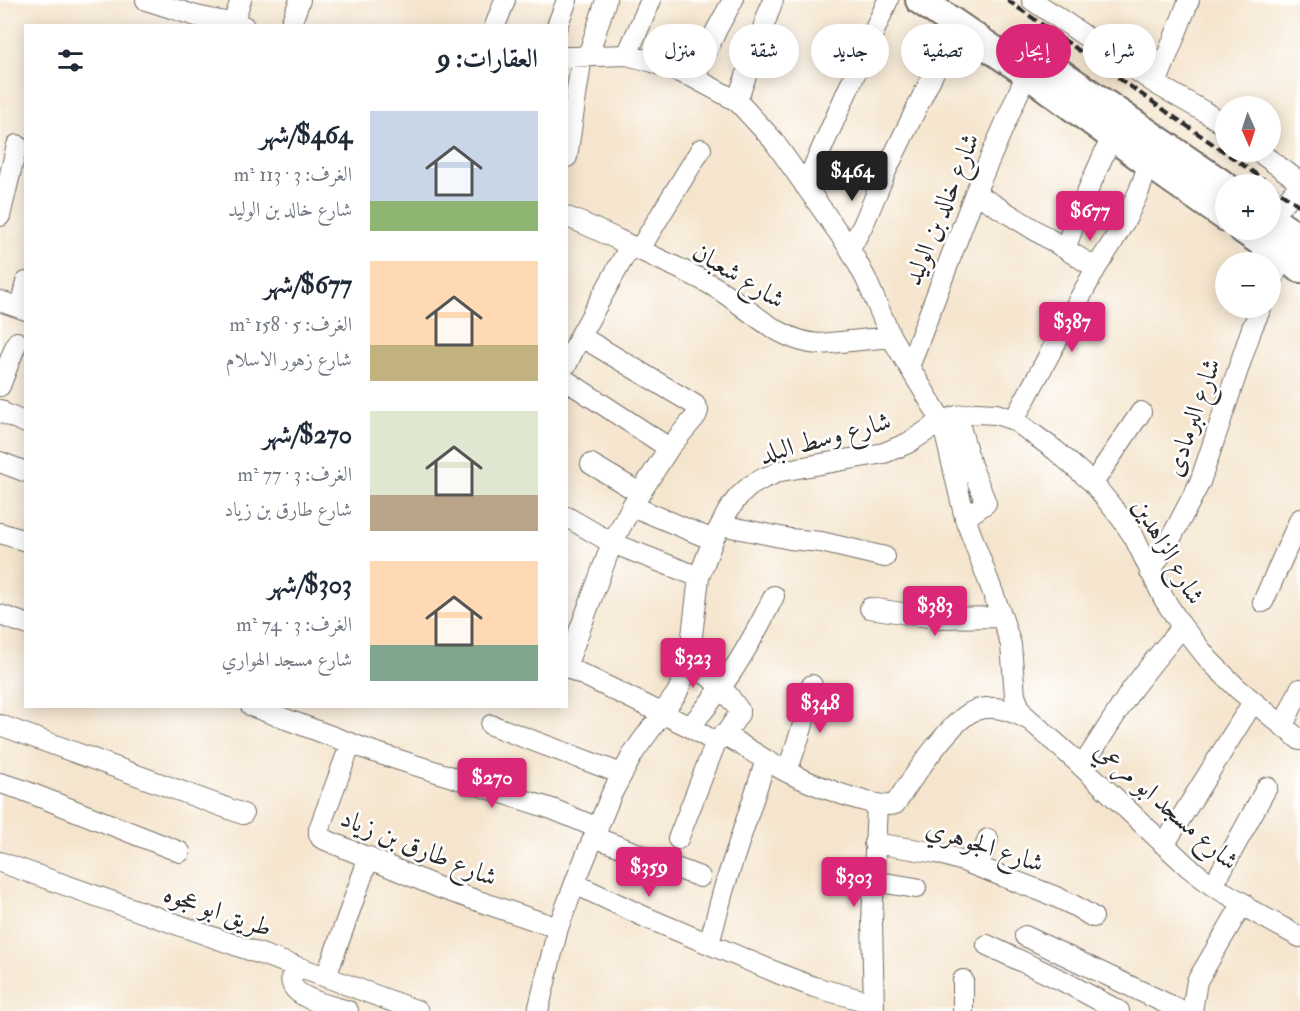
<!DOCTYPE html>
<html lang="ar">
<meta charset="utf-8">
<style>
:root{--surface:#fff;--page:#f2f2f3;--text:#1f2937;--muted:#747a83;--accent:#db2777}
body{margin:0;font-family:"IM FELL Double Pica",Amiri,serif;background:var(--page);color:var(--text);direction:rtl;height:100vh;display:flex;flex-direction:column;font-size:22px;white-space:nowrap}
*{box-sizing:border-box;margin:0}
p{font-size:20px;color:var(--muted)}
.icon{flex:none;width:33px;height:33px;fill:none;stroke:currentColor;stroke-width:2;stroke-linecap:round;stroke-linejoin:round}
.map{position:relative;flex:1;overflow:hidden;direction:ltr}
.panel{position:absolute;left:24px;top:24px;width:544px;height:684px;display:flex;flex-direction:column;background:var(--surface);border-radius:0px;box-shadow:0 3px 15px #0003;direction:rtl}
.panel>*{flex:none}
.top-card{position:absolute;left:586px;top:24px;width:570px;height:54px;direction:rtl;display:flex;gap:12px}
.needle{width:39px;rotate:177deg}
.tools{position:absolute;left:1215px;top:96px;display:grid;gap:12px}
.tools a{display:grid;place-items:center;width:66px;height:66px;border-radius:50%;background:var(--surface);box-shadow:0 3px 15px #0003;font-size:30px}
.price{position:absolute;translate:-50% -51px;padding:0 14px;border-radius:6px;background:var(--accent);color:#fff;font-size:20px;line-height:39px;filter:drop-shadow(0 2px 3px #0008)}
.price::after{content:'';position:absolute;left:50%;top:36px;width:18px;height:14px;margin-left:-9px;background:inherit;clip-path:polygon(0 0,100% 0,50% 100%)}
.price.selected{background:#222;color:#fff}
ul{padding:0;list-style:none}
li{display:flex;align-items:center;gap:18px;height:150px;padding:0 30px}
li span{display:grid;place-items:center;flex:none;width:168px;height:120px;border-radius:0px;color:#555}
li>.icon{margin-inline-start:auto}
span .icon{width:72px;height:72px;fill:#fffc;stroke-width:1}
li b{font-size:26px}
h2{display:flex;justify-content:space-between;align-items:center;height:72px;padding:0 30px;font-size:26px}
.pill{padding:0 21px;border-radius:27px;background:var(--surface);box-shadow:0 3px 15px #0003;font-size:21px;line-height:54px}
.pill.selected{background:var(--accent);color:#fff}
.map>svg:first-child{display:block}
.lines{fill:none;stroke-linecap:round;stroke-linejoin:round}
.minor-casing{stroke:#726c64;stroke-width:22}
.highway-casing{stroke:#726c64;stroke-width:32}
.minor{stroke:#fff;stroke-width:20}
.highway{stroke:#fff;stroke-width:28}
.rail{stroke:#2b2b2b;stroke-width:4;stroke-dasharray:9 4.5;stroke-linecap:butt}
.labels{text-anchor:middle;stroke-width:5;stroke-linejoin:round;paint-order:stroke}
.street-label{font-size:26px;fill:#2b2b2b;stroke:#fff}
</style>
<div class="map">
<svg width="1300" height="1011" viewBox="0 0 1300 1011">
<rect width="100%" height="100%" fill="#fff"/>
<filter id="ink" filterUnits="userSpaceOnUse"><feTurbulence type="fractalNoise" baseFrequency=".0167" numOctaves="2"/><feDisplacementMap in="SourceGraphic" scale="12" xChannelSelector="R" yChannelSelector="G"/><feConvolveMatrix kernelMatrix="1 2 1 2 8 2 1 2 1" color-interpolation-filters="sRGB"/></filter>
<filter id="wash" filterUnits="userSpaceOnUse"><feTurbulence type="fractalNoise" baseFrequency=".008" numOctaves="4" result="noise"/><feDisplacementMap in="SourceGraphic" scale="24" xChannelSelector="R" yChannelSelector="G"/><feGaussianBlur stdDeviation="1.35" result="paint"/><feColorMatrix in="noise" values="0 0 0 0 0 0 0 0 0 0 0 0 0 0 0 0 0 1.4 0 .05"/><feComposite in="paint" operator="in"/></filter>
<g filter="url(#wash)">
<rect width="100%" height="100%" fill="#f5e5ce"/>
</g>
<g filter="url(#ink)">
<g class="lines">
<defs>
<path id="minor" d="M146 0 196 16 244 26
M651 0 627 55 653 62 694 78 737 101 773 140 850 249 866 279 891 337 942 421 965 518 1002 617 1011 645 1015 696 1022 713 1075 760 1187 866 1213 886 1243 903 1247 908 1300 937
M1032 0 1156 84 1205 112 1226 126
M233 23 241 0
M290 26 300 0
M495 26 505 0
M557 26 567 0
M588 56 606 0
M567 57 627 55
M694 78 717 29 733 0
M1156 84 1189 0
M737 101 773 0
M1259 152 1300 182
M567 157 582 56
M805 186 888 0
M975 193 1096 268
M0 216 17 145
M567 217C594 227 620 241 646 253 667 263 688 272 708 283 745 303 776 342 820 344L891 337
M1270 217 1300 186
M850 249 864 223 886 171 957 25
M1065 249 1083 201 1112 136
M639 250 701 149
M1270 285 1283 257
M0 301 26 310
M20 308 26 282
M567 364 580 336 630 246
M909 367 975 193 1027 73
M567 381 669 448
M0 386 17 342
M0 410 3 413 26 423
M957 416 971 465 986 503 965 518
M1014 420 1096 268 1112 243 1127 217 1139 191 1149 163
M0 462 26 472
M591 464 640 493
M1093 483 1141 412
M632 506 713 540
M567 517 612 543 699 577
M721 525 790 539 821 542 885 557
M0 533 26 541
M1150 572 1170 540 1200 482 1252 328 1261 308
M1263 602 1300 519
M870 608 934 618 1002 617
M0 615 26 624
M689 661 722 687 739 710V714L725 735
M567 664 612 543 632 506 669 448 696 416 698 411 695 405 580 336
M567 667 690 727 715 742H717L722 735H725C745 747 765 760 785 771 804 781 878 811 895 804 910 782 951 718 976 710 994 704 1013 711 1029 720
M251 706 374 752 552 809 598 828
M0 725 243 814
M491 725 622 774
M1283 726 1300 689
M690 727C701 714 712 700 722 686 742 658 759 627 774 596
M351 743 319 829V834L321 838 440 888 558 928
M1082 767 1132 689 1153 662 1182 627
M787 772 802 728 812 685
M0 783 20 789 180 852
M594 837 700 877
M678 839 716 742
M874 843 937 853 963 861 1054 896 1075 906 1093 917
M1164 845 1253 702
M0 862 326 977 418 1011
M978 866 988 839
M873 881 916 888
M575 884 645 917 785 976 814 987 873 1003
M1213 886 1267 787
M1025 936 1182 1011
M709 944 724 888 766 760
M987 945 1063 981 1119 1011
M293 965C292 972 290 978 292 984 298 1000 333 1006 348 1011
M326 977 369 857
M538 1011 558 928 578 875 612 793 634 752 677 693 684 676 689 661 699 577 713 540 728 511 738 497 750 486 764 478 781 471 884 453 908 443 942 421 957 416 976 413 996 414 1014 420 1055 450 1093 483 1121 518 1134 537 1164 599 1181 625 1209 660 1237 688 1300 740
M874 1011 872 921 877 804
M963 1011V980
M1192 1011 1197 981 1243 903"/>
<path id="highway" d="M920 0 1027 73 1149 163 1226 217
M1042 61 1226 187
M1270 219 1300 239
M1244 230 1300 268"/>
</defs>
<use href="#minor" class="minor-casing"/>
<use href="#highway" class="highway-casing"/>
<use href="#minor" class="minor"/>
<use href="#highway" class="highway"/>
<path class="rail" d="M1007 0 1270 184
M1270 185 1300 206"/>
</g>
</g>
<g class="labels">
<g class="street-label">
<text transform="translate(941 209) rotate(-68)" y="9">شارع خالد بن الوليد</text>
<text transform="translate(739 275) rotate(31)" y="9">شارع شعبان</text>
<text transform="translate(1192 417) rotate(-71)" y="9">شارع البرمادى</text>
<text transform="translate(825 437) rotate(-15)" y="9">شارع وسط البلد</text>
<text transform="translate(1169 551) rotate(60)" y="9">شارع الزاهدين</text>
<text transform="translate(1167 805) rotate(41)" y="9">شارع مسجد ابو مرعي</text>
<text transform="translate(985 845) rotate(18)" y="9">شارع الجوهري</text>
<text transform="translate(419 847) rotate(22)" y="9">شارع طارق بن زياد</text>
<text transform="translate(218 910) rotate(19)" y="9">طريق ابو عجوه</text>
</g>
</g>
</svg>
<div class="tools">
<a><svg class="needle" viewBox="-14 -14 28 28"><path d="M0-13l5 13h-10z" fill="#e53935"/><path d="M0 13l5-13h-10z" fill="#747a83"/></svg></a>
<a>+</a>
<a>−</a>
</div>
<b class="price selected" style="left:852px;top:202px">$464</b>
<b class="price" style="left:1090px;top:242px">$677</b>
<b class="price" style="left:1072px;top:353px">$387</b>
<b class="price" style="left:935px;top:637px">$383</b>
<b class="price" style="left:693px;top:689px">$323</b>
<b class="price" style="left:820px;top:734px">$348</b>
<b class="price" style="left:492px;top:809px">$270</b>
<b class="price" style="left:649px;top:898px">$359</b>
<b class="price" style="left:854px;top:908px">$303</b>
<div class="top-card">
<a class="pill">شراء</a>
<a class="pill selected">إيجار</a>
<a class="pill">تصفية</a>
<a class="pill">جديد</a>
<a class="pill">شقة</a>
<a class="pill">منزل</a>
</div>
<section class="panel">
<h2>العقارات: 9<svg class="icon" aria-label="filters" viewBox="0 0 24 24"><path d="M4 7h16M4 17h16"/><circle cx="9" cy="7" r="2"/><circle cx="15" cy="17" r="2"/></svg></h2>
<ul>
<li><span style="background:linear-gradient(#c9d6e8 75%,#8fb573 0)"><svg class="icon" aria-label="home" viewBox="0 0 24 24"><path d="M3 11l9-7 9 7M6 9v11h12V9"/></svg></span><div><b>$464/شهر</b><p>الغرف: 3 · 113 m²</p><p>شارع خالد بن الوليد</p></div></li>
<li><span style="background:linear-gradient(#ffd9b3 70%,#c2b280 0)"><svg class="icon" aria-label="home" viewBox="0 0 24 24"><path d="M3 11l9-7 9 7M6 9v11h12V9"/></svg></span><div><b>$677/شهر</b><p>الغرف: 5 · 158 m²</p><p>شارع زهور الاسلام</p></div></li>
<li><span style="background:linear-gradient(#dfe7d0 70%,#b9a48a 0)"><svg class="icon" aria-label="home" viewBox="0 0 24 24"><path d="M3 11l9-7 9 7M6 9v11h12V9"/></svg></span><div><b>$270/شهر</b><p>الغرف: 3 · 77 m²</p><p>شارع طارق بن زياد</p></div></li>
<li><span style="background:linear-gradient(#ffd9b3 70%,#7fa58c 0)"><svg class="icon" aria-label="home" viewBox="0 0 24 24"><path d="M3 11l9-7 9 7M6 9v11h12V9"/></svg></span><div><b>$303/شهر</b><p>الغرف: 3 · 74 m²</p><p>شارع مسجد الهواري</p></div></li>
</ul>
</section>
</div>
